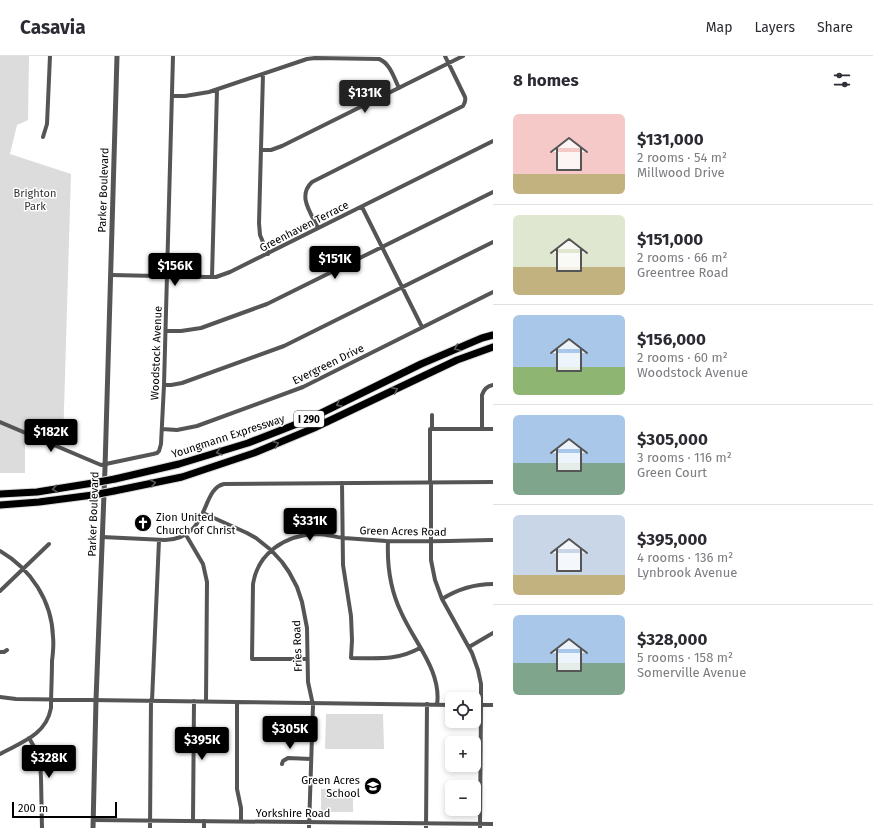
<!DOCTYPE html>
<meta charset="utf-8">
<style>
:root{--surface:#fff;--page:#f7f7f7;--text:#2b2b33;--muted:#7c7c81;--line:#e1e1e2;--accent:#000}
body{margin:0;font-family:"Fira Sans",sans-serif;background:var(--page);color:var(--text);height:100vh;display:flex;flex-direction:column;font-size:15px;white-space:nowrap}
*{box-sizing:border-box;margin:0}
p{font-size:13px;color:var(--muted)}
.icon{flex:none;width:22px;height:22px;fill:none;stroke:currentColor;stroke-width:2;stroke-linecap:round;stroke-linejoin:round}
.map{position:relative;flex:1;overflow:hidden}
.panel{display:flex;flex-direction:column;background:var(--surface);width:380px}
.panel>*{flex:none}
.buttons{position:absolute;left:445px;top:636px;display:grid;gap:8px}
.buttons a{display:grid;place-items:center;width:36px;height:36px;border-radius:6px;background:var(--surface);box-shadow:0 2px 6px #0003;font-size:20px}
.scale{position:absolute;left:12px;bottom:10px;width:105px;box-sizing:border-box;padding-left:4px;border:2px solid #000;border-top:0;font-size:11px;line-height:14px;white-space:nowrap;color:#000;-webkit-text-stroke:3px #fff;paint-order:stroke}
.price{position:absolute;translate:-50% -34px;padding:0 9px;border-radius:4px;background:var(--accent);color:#fff;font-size:13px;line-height:26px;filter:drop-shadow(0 1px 2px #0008)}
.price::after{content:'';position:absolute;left:50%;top:24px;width:12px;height:9px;margin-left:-6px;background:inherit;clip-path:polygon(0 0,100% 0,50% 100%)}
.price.active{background:#222;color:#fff}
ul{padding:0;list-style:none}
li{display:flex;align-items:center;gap:12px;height:100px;padding:0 20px}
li+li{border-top:1px solid var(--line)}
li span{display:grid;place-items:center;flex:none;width:112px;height:80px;border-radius:6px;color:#555}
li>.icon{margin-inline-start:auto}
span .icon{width:48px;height:48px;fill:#fffc;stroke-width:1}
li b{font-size:17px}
h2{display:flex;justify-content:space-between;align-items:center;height:48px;padding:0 20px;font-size:17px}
header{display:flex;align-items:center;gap:24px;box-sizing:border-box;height:56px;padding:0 20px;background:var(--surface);border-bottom:1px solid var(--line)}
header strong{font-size:19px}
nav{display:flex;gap:22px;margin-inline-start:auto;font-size:14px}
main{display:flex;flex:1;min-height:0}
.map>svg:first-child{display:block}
.green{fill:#dcdcdc}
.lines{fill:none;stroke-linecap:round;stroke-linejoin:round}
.motorway-casing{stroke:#dbdbdb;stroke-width:9}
.minor{stroke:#555;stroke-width:4}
.tertiary{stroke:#555;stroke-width:5}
.motorway{stroke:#000;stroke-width:7}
.motorway-bridge-casing{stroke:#dbdbdb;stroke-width:9;stroke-linecap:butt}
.motorway-bridge{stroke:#000;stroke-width:7}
.oneway{stroke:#595959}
.labels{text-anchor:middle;stroke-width:3;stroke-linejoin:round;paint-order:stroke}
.shield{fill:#fff;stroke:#4c4c4c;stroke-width:1}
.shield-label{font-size:10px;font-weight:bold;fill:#000}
.street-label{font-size:11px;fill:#000;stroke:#fff}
.park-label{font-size:11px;fill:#333;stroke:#fff}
.poi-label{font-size:11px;fill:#000;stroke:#fff;text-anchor:start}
</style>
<header>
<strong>Casavia</strong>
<nav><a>Map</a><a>Layers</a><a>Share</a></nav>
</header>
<main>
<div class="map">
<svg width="493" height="772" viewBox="0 0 493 772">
<rect width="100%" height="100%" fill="#fff"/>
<path class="green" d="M0 0H29L28 64 17 69 10 98 71 118 63 387 29 374 25 383V417H0Z
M326 658H383L384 693H325Z
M321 733 353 734V756H321Z"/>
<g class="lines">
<defs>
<path id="motorway" d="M115 423 179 408 248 387 307 364 421 308 482 282 493 279
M114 435 182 421 254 397 314 372 457 304 493 291
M0 438 37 436 93 427
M0 449 39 446 93 439"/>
</defs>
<use href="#motorway" class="motorway-casing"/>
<path class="minor" d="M263 18 259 167 260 179 268 198
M172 40H185L209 36 307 3 315 2 379 3C390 7 394 22 399 32
M43 81 47 68 50 0
M261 94H271L282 90 463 0
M362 151 422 271
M318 172C311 157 297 140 312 126L463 50C465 47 466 45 465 41L445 0
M111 219 205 221H216L230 216 493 85
M212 221 217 34
M166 275H181L201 272 267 248 493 136
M164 329H171L182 327 284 290 493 186
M493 329C487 330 484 333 482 339V373H493
M432 359V373
M0 366 101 409 153 398 157 397 159 395 161 388 164 329 173 0
M162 373 177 374 197 370 303 331 493 236
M342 427 343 509 351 560 352 584 351 602C378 602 396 605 420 592
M430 427V373H482
M431 427V504L435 524 442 543 472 597 478 614 481 628V649L480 772
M203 457 247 477 256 482 271 494 282 506 289 516 297 531 302 546 307 572 308 626 313 649 309 772
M186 479 203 508 207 526 206 645
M102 481 165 484C211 482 200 433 224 428L493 426
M388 485C387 509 390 533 401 556 414 586 442 615 437 649
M0 495C31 513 52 545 53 581 54 589 53 597 52 605 52 621 51 636 51 652 46 679 22 686 0 698
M0 535 49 488
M442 543C458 533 474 528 493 528
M469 591 493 577
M0 596H4L7 594
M307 603H252L253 528C258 496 286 479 317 478 326 478 335 481 344 482 358 483 372 484 386 485 422 486 457 485 493 484
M0 641 16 643 452 649
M152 645 159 484
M237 646V733L241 752V765
M474 649H493
M29 682 36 694 40 706 41 722 42 772
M282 708 283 705 288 702 311 703
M93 764 493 768
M193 765 194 645
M150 772 151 644
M204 772V765
M426 772 427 648"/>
<path class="tertiary" d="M93 772 96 644 105 412 117 0"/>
<use href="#motorway" class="motorway"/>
<defs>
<path id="motorway-bridge" d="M93 427 115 423
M93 439 114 435"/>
</defs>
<use href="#motorway-bridge" class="motorway-bridge-casing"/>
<use href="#motorway-bridge" class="motorway-bridge"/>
</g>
<defs><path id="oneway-chevron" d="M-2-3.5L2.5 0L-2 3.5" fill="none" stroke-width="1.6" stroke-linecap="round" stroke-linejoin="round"/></defs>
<g class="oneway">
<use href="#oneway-chevron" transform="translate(457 292) rotate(158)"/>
<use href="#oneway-chevron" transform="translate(395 334) rotate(-26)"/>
<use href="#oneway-chevron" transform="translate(339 348) rotate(154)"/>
<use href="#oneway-chevron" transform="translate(276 388) rotate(-22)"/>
<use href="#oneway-chevron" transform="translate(219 396) rotate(163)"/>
<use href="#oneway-chevron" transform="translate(153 427) rotate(-12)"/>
<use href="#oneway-chevron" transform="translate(55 433) rotate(171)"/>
</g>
<defs>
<symbol id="church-disc" viewBox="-11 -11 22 22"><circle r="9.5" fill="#000" stroke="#fff"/><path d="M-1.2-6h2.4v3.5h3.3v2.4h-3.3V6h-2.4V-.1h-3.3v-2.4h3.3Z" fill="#fff"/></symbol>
<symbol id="school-disc" viewBox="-11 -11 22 22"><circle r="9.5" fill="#000" stroke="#fff"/><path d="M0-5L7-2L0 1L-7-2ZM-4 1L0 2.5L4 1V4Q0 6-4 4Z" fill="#fff"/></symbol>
</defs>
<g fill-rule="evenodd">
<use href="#church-disc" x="133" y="457" width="20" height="20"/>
<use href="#school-disc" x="363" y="720" width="20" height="20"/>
</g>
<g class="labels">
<rect class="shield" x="294" y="355" width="30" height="16" rx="3"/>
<g class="shield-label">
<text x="309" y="367">I 290</text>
</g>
<g class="street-label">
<text transform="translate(103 134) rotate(-88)" y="4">Parker Boulevard</text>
<text transform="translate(304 170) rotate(-27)" y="4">Greenhaven Terrace</text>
<text transform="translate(156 297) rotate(-88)" y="4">Woodstock Avenue</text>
<text transform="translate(328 308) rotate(-26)" y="4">Evergreen Drive</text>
<text transform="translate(228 380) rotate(-18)" y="4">Youngmann Expressway</text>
<text transform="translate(93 458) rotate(-88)" y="4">Parker Boulevard</text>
<text transform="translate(403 475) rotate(1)" y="4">Green Acres Road</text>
<text transform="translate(297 590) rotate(-92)" y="4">Fries Road</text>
<text x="293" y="761">Yorkshire Road</text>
</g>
<g class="park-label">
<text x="35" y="141">Brighton<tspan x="35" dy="13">Park</tspan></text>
</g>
<g class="poi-label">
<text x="156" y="465">Zion United<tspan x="156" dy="13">Church of Christ</tspan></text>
<text x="360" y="728" text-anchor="end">Green Acres<tspan x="360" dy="13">School</tspan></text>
</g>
</g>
</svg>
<div class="buttons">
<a><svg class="icon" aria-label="locate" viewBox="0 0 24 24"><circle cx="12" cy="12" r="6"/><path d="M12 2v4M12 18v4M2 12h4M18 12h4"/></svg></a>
<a>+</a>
<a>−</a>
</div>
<div class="scale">200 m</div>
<b class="price active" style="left:365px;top:58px">$131K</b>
<b class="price" style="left:335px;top:224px">$151K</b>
<b class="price" style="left:175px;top:231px">$156K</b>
<b class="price" style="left:51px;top:397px">$182K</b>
<b class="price" style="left:310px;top:486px">$331K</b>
<b class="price" style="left:290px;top:694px">$305K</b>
<b class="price" style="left:202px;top:705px">$395K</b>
<b class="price" style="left:49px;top:723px">$328K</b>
</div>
<section class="panel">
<h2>8 homes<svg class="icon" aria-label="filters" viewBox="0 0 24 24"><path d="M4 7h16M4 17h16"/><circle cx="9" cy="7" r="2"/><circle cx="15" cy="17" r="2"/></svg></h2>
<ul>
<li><span style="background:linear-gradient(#f6c9c9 75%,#c2b280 0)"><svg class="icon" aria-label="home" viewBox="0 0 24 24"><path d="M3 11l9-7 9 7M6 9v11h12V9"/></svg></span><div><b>$131,000</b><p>2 rooms · 54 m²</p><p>Millwood Drive</p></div></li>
<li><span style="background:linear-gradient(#dfe7d0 65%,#c2b280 0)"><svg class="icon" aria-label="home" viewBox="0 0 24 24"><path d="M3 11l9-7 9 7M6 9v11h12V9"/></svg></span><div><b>$151,000</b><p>2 rooms · 66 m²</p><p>Greentree Road</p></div></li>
<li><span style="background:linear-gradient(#a9c7e8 65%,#8fb573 0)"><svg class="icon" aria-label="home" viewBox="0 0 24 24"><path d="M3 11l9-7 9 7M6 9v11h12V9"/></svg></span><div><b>$156,000</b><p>2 rooms · 60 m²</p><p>Woodstock Avenue</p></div></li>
<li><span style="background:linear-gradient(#a9c7e8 60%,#7fa58c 0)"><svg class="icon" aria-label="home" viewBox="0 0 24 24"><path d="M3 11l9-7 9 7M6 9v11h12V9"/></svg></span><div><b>$305,000</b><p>3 rooms · 116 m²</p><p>Green Court</p></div></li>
<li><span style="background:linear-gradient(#c9d6e8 75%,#c2b280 0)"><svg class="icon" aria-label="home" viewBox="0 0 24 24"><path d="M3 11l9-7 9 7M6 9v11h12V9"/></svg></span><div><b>$395,000</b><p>4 rooms · 136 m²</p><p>Lynbrook Avenue</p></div></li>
<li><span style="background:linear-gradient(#a9c7e8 60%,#7fa58c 0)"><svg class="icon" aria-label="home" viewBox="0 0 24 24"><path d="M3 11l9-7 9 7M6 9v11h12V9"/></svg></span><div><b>$328,000</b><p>5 rooms · 158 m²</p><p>Somerville Avenue</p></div></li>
</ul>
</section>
</main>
